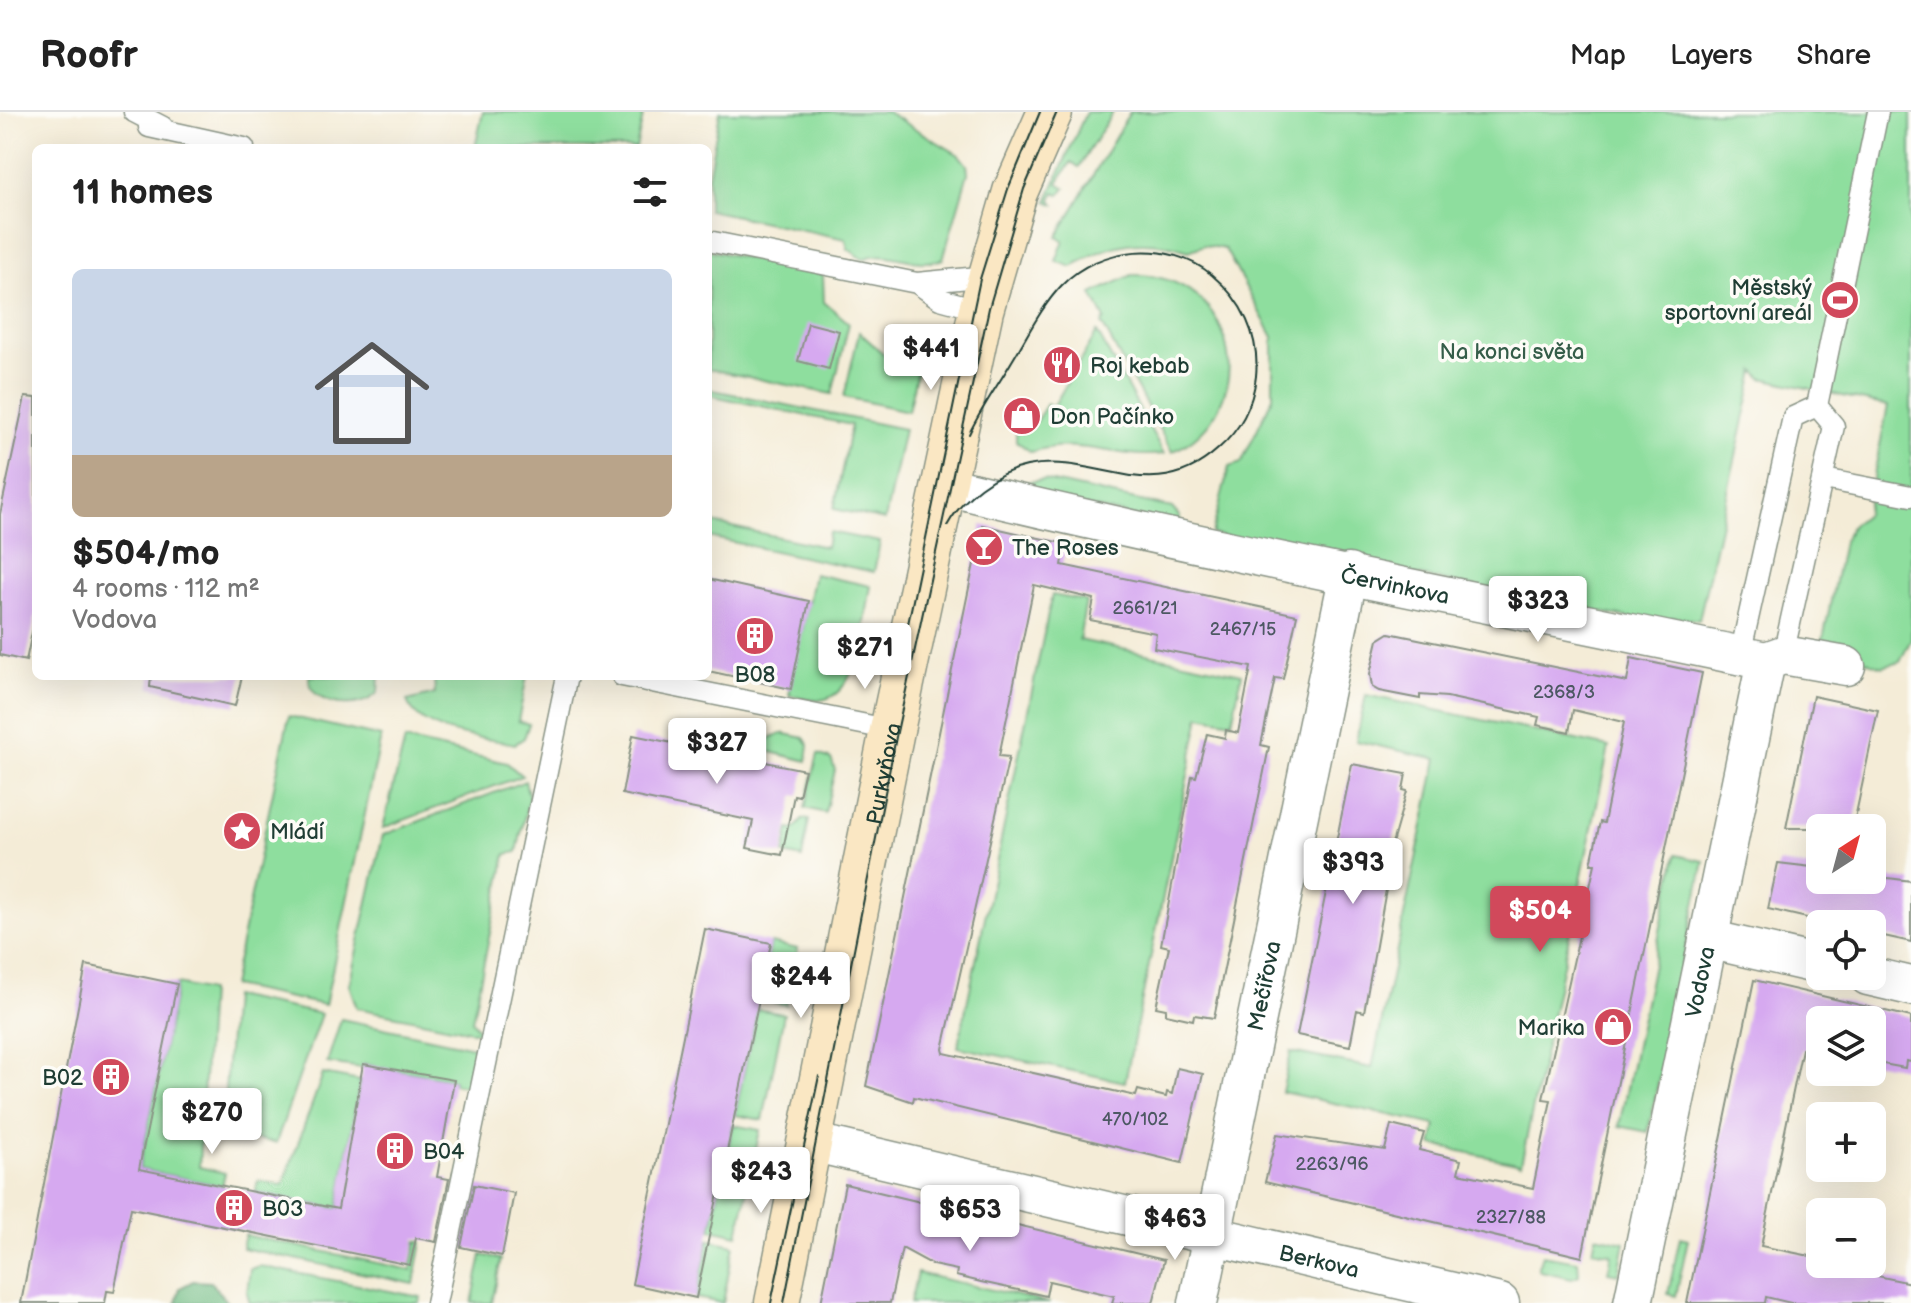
<!DOCTYPE html>
<meta charset="utf-8">
<style>
:root{--surface:#fff;--page:#f2f2f2;--text:#222;--muted:#767676;--line:#e0e0e0;--accent:#d1495b}
body{margin:0;font-family:"Balsamiq Sans",sans-serif;background:var(--page);color:var(--text);height:100vh;display:flex;flex-direction:column;font-size:30px;white-space:nowrap}
*{box-sizing:border-box;margin:0}
p{font-size:26px;color:var(--muted)}
.icon{flex:none;width:44px;height:44px;fill:none;stroke:currentColor;stroke-width:2;stroke-linecap:round;stroke-linejoin:round}
.map{position:relative;flex:1;overflow:hidden}
.sheet{position:absolute;left:32px;top:32px;width:680px;height:536px;display:flex;flex-direction:column;background:var(--surface);border-radius:12px;box-shadow:0 8px 32px #0002}
.sheet>*{flex:none}
.needle{width:52px;rotate:36deg}
.fabs{position:absolute;left:1806px;top:702px;display:grid;gap:16px}
.fabs a{display:grid;place-items:center;width:80px;height:80px;border-radius:12px;background:var(--surface);box-shadow:0 8px 32px #0002;font-size:40px}
.price{position:absolute;translate:-50% -68px;padding:0 18px;border-radius:8px;background:#fff;color:#222;font-size:26px;line-height:52px;filter:drop-shadow(0 2px 4px #0008)}
.price::after{content:'';position:absolute;left:50%;top:48px;width:24px;height:18px;margin-left:-12px;background:inherit;clip-path:polygon(0 0,100% 0,50% 100%)}
.price.active{background:var(--accent);color:#fff}
ul{padding:0;list-style:none}
li{display:grid;align-content:center;gap:16px;height:424px;padding:0 40px}
li span{display:grid;place-items:center;height:248px;border-radius:12px;color:#555}
li>.icon{margin-inline-start:auto}
span .icon{width:144px;height:144px;fill:#fffc;stroke-width:1}
li b{font-size:34px}
h2{display:flex;justify-content:space-between;align-items:center;height:96px;padding:0 40px;font-size:34px}
header{display:flex;align-items:center;gap:48px;box-sizing:border-box;height:112px;padding:0 40px;background:var(--surface);border-bottom:2px solid var(--line)}
header strong{font-size:38px}
nav{display:flex;gap:44px;margin-inline-start:auto;font-size:28px}
.map>svg:first-child{display:block}
.green{fill:#8ede9e;stroke:#568e69;stroke-width:2}
.forest{fill:#72bd85;stroke:#487d5c;stroke-width:2}
.building{fill:#d6a9f0}
.lines{fill:none;stroke-linecap:round;stroke-linejoin:round}
.lane-casing{stroke:#8a9486;stroke-width:23}
.street-casing{stroke:#8a9486;stroke-width:41}
.secondary-casing{stroke:#8a9486;stroke-width:47}
.lane{stroke:#fff;stroke-width:20}
.street{stroke:#fff;stroke-width:38}
.secondary{stroke:#fae7c3;stroke-width:44}
.tram{stroke:#1f3d34;stroke-width:2}
.labels{text-anchor:middle;stroke-width:7;stroke-linejoin:round;paint-order:stroke}
.number-label{font-size:18px;fill:#4d5863}
.poi-label{font-size:22px;fill:#1f3d34;stroke:#fdfcf7;text-anchor:start}
.park-label{font-size:22px;fill:#355d49;stroke:#fdfcf7}
.street-label{font-size:22px;fill:#1f3d34;stroke:#fdfcf7}
</style>
<header>
<strong>Roofr</strong>
<nav><a>Map</a><a>Layers</a><a>Share</a></nav>
</header>
<div class="map">
<svg width="1911" height="1191" viewBox="0 0 1911 1191">
<rect width="100%" height="100%" fill="#fdfcf7"/>
<filter id="ink" filterUnits="userSpaceOnUse"><feTurbulence type="fractalNoise" baseFrequency=".0125" numOctaves="2"/><feDisplacementMap in="SourceGraphic" scale="16" xChannelSelector="R" yChannelSelector="G"/><feConvolveMatrix kernelMatrix="1 2 1 2 8 2 1 2 1" color-interpolation-filters="sRGB"/></filter>
<filter id="wash" filterUnits="userSpaceOnUse"><feTurbulence type="fractalNoise" baseFrequency=".006" numOctaves="4" result="noise"/><feDisplacementMap in="SourceGraphic" scale="32" xChannelSelector="R" yChannelSelector="G"/><feGaussianBlur stdDeviation="1.8" result="paint"/><feColorMatrix in="noise" values="0 0 0 0 0 0 0 0 0 0 0 0 0 0 0 0 0 1.4 0 .05"/><feComposite in="paint" operator="in"/></filter>
<g filter="url(#wash)">
<rect width="100%" height="100%" fill="#f4ecd7"/>
<path class="green" d="M483 0H644L636 36H475Z
M720 0H887L959 43 967 53 968 61 943 147C915 158 889 135 863 147L848 137 846 127 708 98V65Z
M1086 0H1113L1079 55 1071 50 1058 71 1065 76 1060 83 1055 80 1051 87 1054 92 1047 89Z
M1130 0H1911V527L1900 550 1882 555 1822 532 1843 430 1851 414 1866 402 1888 294 1762 266 1755 259 1699 508 1672 505 1670 514 1212 422 1229 355 1241 351 1273 285V225L1225 137 1204 133 1189 139C1145 125 1110 129 1072 155L1056 149 1064 128 1057 125Z
M708 138 823 162 824 190 849 211 832 282 708 257Z
M1132 163C1239 161 1264 297 1172 340L1102 212 1105 207 1092 182Z
M859 220 886 244 918 254 908 299 844 285Z
M1097 220 1164 342C1118 348 1077 324 1031 340L1016 329V314L1021 317 1028 308 1036 309 1047 292 1053 295Z
M708 277 904 317 885 408 834 397 851 313 708 283Z
M1044 368 1172 396 1179 404 1181 414 1013 379 1027 370Z
M708 410 826 435 829 420 880 430 874 460 708 425Z
M814 462 871 474C865 504 860 585 820 588 810 589 799 585 789 583Z
M1052 483 1086 489 1079 528 1242 562 1232 610 1200 604 1125 970 958 935Z
M309 564H379L378 580C362 600 308 596 309 564Z
M434 564H527L518 609 529 612 524 626 515 632C483 625 420 623 407 589L435 582Z
M1366 583 1609 635 1521 1052 1432 1033 1436 1013 1282 980 1291 940 1372 956 1437 647 1356 629Z
M289 604 381 625 325 893 232 874Z
M781 621 804 626 809 633 807 649 763 638 770 626Z
M405 628 507 651 522 664 383 716Z
M818 642 831 647 835 658 825 701 805 696Z
M525 669 529 685 517 740 506 742 472 909 481 921 357 896 349 873 383 723Z
M803 707 809 708 802 746 784 742 789 717 794 718Z
M1676 743 1704 749 1648 1020 1619 1014Z
M771 831 798 837 786 893 759 887Z
M177 872 209 879 199 1055 225 1061 222 1074 139 1057Z
M232 884 321 902 276 1031 222 1020Z
M757 897 784 902 763 1008 735 1003Z
M341 907 478 936 470 975 454 972V968L364 952 362 956 327 951Z
M323 962 360 969 338 1097 255 1081 258 1069 283 1073Z
M733 1013 760 1018 738 1123 711 1117Z
M245 1123 411 1158 417 1129 422 1130 414 1172 242 1136Z
M1596 1124 1625 1130 1619 1162 1608 1160 1612 1142 1593 1138Z
M1680 1125 1688 1127 1676 1184 1668 1182Z
M709 1128 734 1133 723 1191 696 1186Z
M482 1143 501 1147 492 1191H472Z
M1542 1143 1578 1149 1579 1163 1572 1166 1540 1159 1538 1155Z
M259 1154 421 1185 420 1191H250L247 1181 250 1157Z
M917 1161 1050 1191H910Z"/>
<path class="forest" d="M193 1169 211 1170 228 1191H176L180 1176Z"/>
<g id="blocks">
<path class="building" d="M808 211 839 219 829 257 798 249Z
M25 285 36 286V501L26 549 0 543V402Z
M982 413 1066 432 1062 453 1297 503 1283 567 1275 566 1261 633 1269 635 1214 906 1194 903 1193 908 1166 902V897L1156 895 1169 835 1161 833 1192 664 1196 665 1207 622 1225 626 1226 618 1238 621 1251 555 1154 536 1156 521 1090 508 1094 487 1034 473 999 644 1009 645 943 937 944 941 1136 984 1138 978 1166 985 1167 980 1172 982 1177 956 1203 962 1182 1051 914 985 913 990 866 974Z
M708 467 809 489 791 577 708 559Z
M1389 521 1627 570 1631 546 1702 561 1582 1145 1265 1070 1277 1022 1385 1038 1391 1013 1424 1021 1419 1038 1461 1048 1458 1061 1533 1076 1551 988 1543 987 1595 752H1591L1600 710 1604 711 1624 610 1573 598 1569 620 1537 613 1539 605 1447 585 1420 583V587L1379 579 1372 575 1370 562 1378 528Z
M151 564H242L235 594 150 575Z
M1813 584 1878 598 1853 716H1786Z
M633 623 805 658 799 684 794 683 782 743 747 736 753 709 622 682Z
M1352 652 1406 662 1403 678 1407 679 1387 749 1391 750 1364 900 1357 898 1350 934 1297 923Z
M1778 751 1820 756V768L1888 766 1911 769V830L1875 822 1877 812H1833L1768 797Z
M705 817 771 831 696 1186 632 1172Z
M86 853 177 872 139 1057 338 1097 363 952 454 968 437 1065 449 1067 436 1130 416 1126 410 1153 131 1096 114 1180 107 1179 105 1191H21Z
M1754 868 1911 905V950L1906 949 1905 956 1872 950V908H1820V942L1802 937 1761 1134 1820 1146V1152L1911 1171V1191H1791L1766 1185 1765 1191H1687Z
M845 1072 1164 1148 1153 1191H1112L1114 1184 1049 1169 1046 1184 981 1170 956 1164 957 1158 933 1153 902 1136 890 1191H821Z
M474 1073 514 1081 502 1144 461 1135Z"/>
</g>
</g>
<g filter="url(#ink)">
<use href="#blocks" fill-opacity="0" stroke="#8a9486" stroke-width="2"/>
<g class="lines">
<defs>
<path id="lane" d="M134 0 163 15
M149 15 244 36
M708 129 917 171 989 164
M917 171 940 187 981 198
M1817 294 1878 0
M1824 367 1911 384
M1740 543 1793 305 1817 294 1834 314 1783 543
M622 564 892 618
M436 1191 567 564"/>
<g id="street">
<path id="s1" d="M946 374C1217 440 1493 492 1766 549L1783 543 1846 554"/>
<path d="M1708 827 1820 853"/>
<path d="M1868 864 1911 874"/>
<path id="s2" d="M811 1030 1500 1191"/>
<path id="s3" d="M1198 1191 1349 461"/>
<path id="s4" d="M1633 1191 1766 549"/>
</g>
<g id="secondary">
<path id="s5" d="M777 1191 892 618 981 198 1015 80 1050 0"/>
</g>
</defs>
<use href="#lane" class="lane-casing"/>
<use href="#street" class="street-casing"/>
<use href="#secondary" class="secondary-casing"/>
<use href="#lane" class="lane"/>
<use href="#street" class="street"/>
<use href="#secondary" class="secondary"/>
<path class="tram" d="M947 414C963 385 994 361 1027 354 1097 339 1151 398 1218 337 1240 318 1253 293 1256 264 1260 224 1242 188 1212 163 1169 127 1100 134 1062 173 1041 195 1028 223 1012 249 998 273 981 297 969 322
M898 560 980 167 1008 77 1040 0
M771 1191 819 964
M784 1191 897 620 989 196 1024 77 1057 0"/>
</g>
</g>
<defs>
<symbol id="stadium-disc" viewBox="-11 -11 22 22"><circle r="9.5" fill="#d1495b" stroke="#fdfcf7"/><path d="M0-5a6.5 5 0 1 0 0 10a6.5 5 0 1 0 0-10ZM-3.5-1.8h7v3.6h-7Z" fill="#fff"/></symbol>
<symbol id="restaurant-disc" viewBox="-11 -11 22 22"><circle r="9.5" fill="#d1495b" stroke="#fdfcf7"/><path d="M-5-6h1v4h1v-4h1v4h1v-4h1v5L-1.5 .5V6h-2V.5L-5-1ZM5-6V6H3V1.5H1.5Q1.5-4 5-6Z" fill="#fff"/></symbol>
<symbol id="shop-disc" viewBox="-11 -11 22 22"><circle r="9.5" fill="#d1495b" stroke="#fdfcf7"/><path d="M-5-2.5h2.3a2.7 3.5 0 0 1 5.4 0H5L5.5 6h-11ZM-1.5-2.5h3a1.5 2.3 0 0 0-3 0Z" fill="#fff"/></symbol>
<symbol id="bar-disc" viewBox="-11 -11 22 22"><circle r="9.5" fill="#d1495b" stroke="#fdfcf7"/><path d="M-6-5H6L.8 .8V4.5H3.5V6h-7V4.5H-.8V.8Z" fill="#fff"/></symbol>
<symbol id="building-disc" viewBox="-11 -11 22 22"><circle r="9.5" fill="#d1495b" stroke="#fdfcf7"/><path d="M-4-6H4V6H1V3H-1V6H-4ZM-2.5-4.3h1.7v1.8h-1.7ZM.8-4.3h1.7v1.8H.8ZM-2.5-1h1.7V.8h-1.7ZM.8-1h1.7V.8H.8Z" fill="#fff"/></symbol>
<symbol id="sight-disc" viewBox="-11 -11 22 22"><circle r="9.5" fill="#d1495b" stroke="#fdfcf7"/><path d="M0-6L1.8-2.2L6-1.7L2.9 1.2L3.7 5.4L0 3.3L-3.7 5.4L-2.9 1.2L-6-1.7L-1.8-2.2Z" fill="#fff"/></symbol>
</defs>
<g fill-rule="evenodd">
<use href="#stadium-disc" x="1818" y="166" width="44" height="44"/>
<use href="#restaurant-disc" x="1040" y="231" width="44" height="44"/>
<use href="#shop-disc" x="1000" y="282" width="44" height="44"/>
<use href="#bar-disc" x="962" y="413" width="44" height="44"/>
<use href="#building-disc" x="733" y="502" width="44" height="44"/>
<use href="#sight-disc" x="220" y="697" width="44" height="44"/>
<use href="#shop-disc" x="1591" y="893" width="44" height="44"/>
<use href="#building-disc" x="89" y="943" width="44" height="44"/>
<use href="#building-disc" x="373" y="1017" width="44" height="44"/>
<use href="#building-disc" x="212" y="1074" width="44" height="44"/>
</g>
<g class="labels">
<g class="number-label">
<text x="1145" y="502">2661/21</text>
<text x="1243" y="523">2467/15</text>
<text x="1564" y="586">2368/3</text>
<text x="1135" y="1013">470/102</text>
<text x="1332" y="1058">2263/96</text>
<text x="1511" y="1111">2327/88</text>
</g>
<g class="poi-label">
<text x="1812" y="183" text-anchor="end">Městský<tspan x="1812" dy="25">sportovní areál</tspan></text>
<text x="1090" y="261">Roj kebab</text>
<text x="1050" y="312">Don Pačínko</text>
<text x="1012" y="443">The Roses</text>
<text x="755" y="570" text-anchor="middle">B08</text>
<text x="270" y="727">Mládí</text>
<text x="1585" y="923" text-anchor="end">Marika</text>
<text x="83" y="973" text-anchor="end">B02</text>
<text x="423" y="1047">B04</text>
<text x="262" y="1104">B03</text>
</g>
<g class="park-label">
<text x="1512" y="247">Na konci světa</text>
</g>
<g class="street-label">
<text dy="8" stroke="none"><textPath href="#s1" startOffset="460">Červinkova</textPath></text>
<text dy="8" stroke="none"><textPath href="#s5" startOffset="540">Purkyňova</textPath></text>
<text dy="8" stroke="none"><textPath href="#s4" startOffset="328">Vodova</textPath></text>
<text dy="8" stroke="none"><textPath href="#s3" startOffset="324">Mečířova</textPath></text>
<text dy="8" stroke="none"><textPath href="#s2" startOffset="522">Berkova</textPath></text>
</g>
</g>
</svg>
<div class="fabs">
<a><svg class="needle" viewBox="-14 -14 28 28"><path d="M0-13l5 13h-10z" fill="#e53935"/><path d="M0 13l5-13h-10z" fill="#767676"/></svg></a>
<a><svg class="icon" aria-label="locate" viewBox="0 0 24 24"><circle cx="12" cy="12" r="6"/><path d="M12 2v4M12 18v4M2 12h4M18 12h4"/></svg></a>
<a><svg class="icon" aria-label="layers" viewBox="0 0 24 24"><path d="M12 4l9 5-9 5-9-5zM3 14l9 5 9-5"/></svg></a>
<a>+</a>
<a>−</a>
</div>
<b class="price" style="left:931px;top:280px">$441</b>
<b class="price" style="left:1538px;top:532px">$323</b>
<b class="price" style="left:865px;top:579px">$271</b>
<b class="price" style="left:717px;top:674px">$327</b>
<b class="price" style="left:1353px;top:794px">$393</b>
<b class="price active" style="left:1540px;top:842px">$504</b>
<b class="price" style="left:801px;top:908px">$244</b>
<b class="price" style="left:212px;top:1044px">$270</b>
<b class="price" style="left:761px;top:1103px">$243</b>
<b class="price" style="left:970px;top:1141px">$653</b>
<b class="price" style="left:1175px;top:1150px">$463</b>
<section class="sheet">
<h2>11 homes<svg class="icon" aria-label="filters" viewBox="0 0 24 24"><path d="M4 7h16M4 17h16"/><circle cx="9" cy="7" r="2"/><circle cx="15" cy="17" r="2"/></svg></h2>
<ul>
<li><span style="background:linear-gradient(#c9d6e8 75%,#b9a48a 0)"><svg class="icon" aria-label="home" viewBox="0 0 24 24"><path d="M3 11l9-7 9 7M6 9v11h12V9"/></svg></span><div><b>$504/mo</b><p>4 rooms · 112 m²</p><p>Vodova</p></div></li>
</ul>
</section>
</div>
